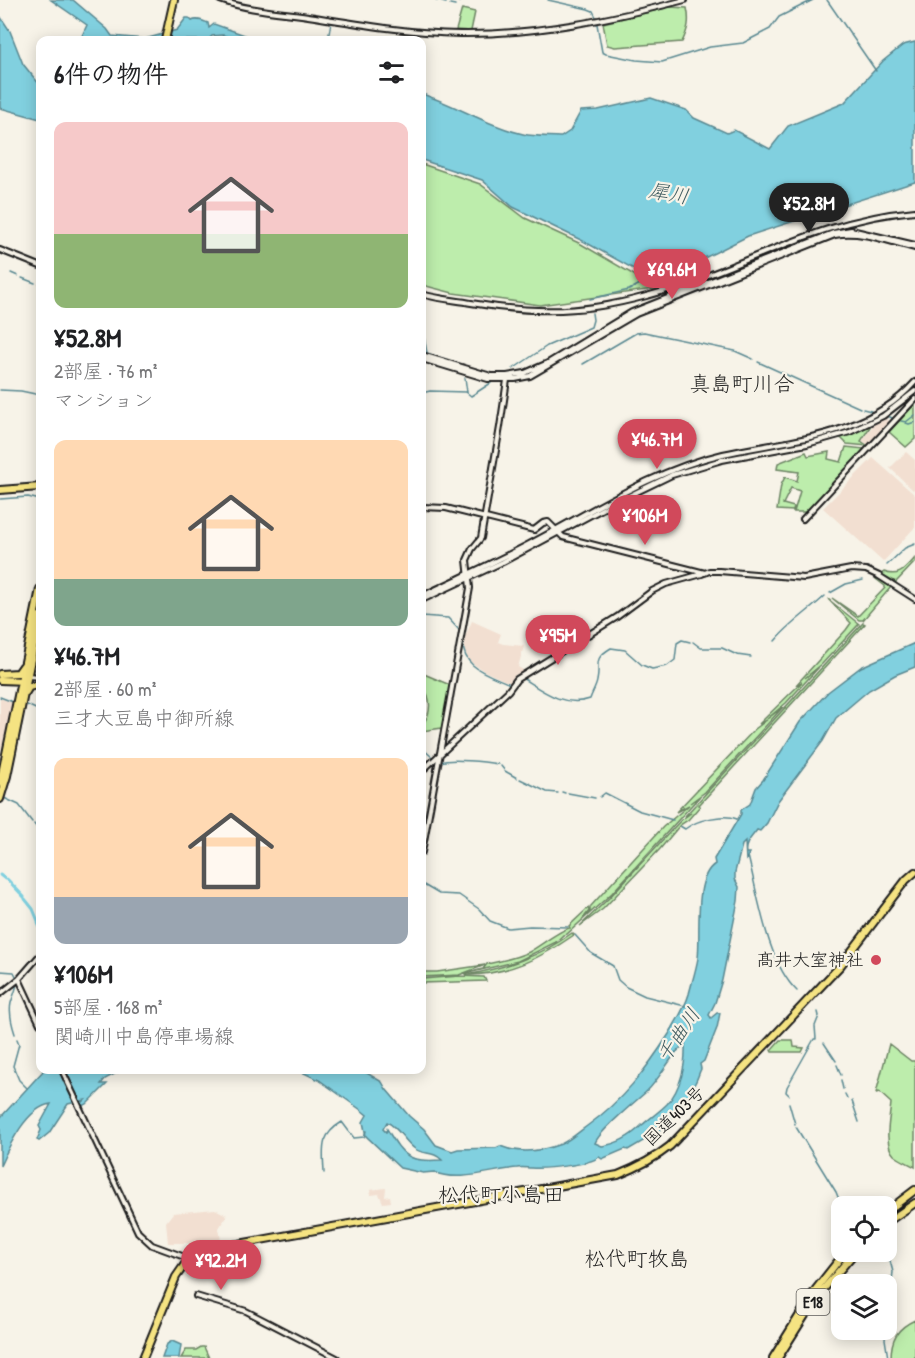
<!DOCTYPE html>
<html lang="ja">
<meta charset="utf-8">
<style>
:root{--surface:#fff;--page:#f6f6f6;--text:#202124;--muted:#757577;--accent:#d1495b}
body{margin:0;font-family:"Patrick Hand","Klee One",sans-serif;background:var(--page);color:var(--text);height:100vh;display:flex;flex-direction:column;font-size:22px;white-space:nowrap}
*{box-sizing:border-box;margin:0}
p{font-size:20px;color:var(--muted)}
.icon{flex:none;width:33px;height:33px;fill:none;stroke:currentColor;stroke-width:2;stroke-linecap:round;stroke-linejoin:round}
.map{position:relative;flex:1;overflow:hidden}
.details{position:absolute;left:36px;top:36px;width:390px;height:1038px;display:flex;flex-direction:column;background:var(--surface);border-radius:12px;box-shadow:0 3px 15px #0003}
.details>*{flex:none}
.fabs{position:absolute;left:831px;top:1196px;display:grid;gap:12px}
.fabs a{display:grid;place-items:center;width:66px;height:66px;border-radius:12px;background:var(--surface);box-shadow:0 3px 15px #0003;font-size:30px}
.price{position:absolute;translate:-50% -51px;padding:0 14px;border-radius:21px;background:var(--accent);color:#fff;font-size:20px;line-height:39px;filter:drop-shadow(0 2px 3px #0008)}
.price::after{content:'';position:absolute;left:50%;top:36px;width:18px;height:14px;margin-left:-9px;background:inherit;clip-path:polygon(0 0,100% 0,50% 100%)}
.price.selected{background:#222;color:#fff}
ul{padding:0;list-style:none}
li{display:grid;align-content:center;gap:12px;height:318px;padding:0 18px}
li span{display:grid;place-items:center;height:186px;border-radius:12px;color:#555}
li>.icon{margin-inline-start:auto}
span .icon{width:108px;height:108px;fill:#fffc;stroke-width:1}
li b{font-size:26px}
h2{display:flex;justify-content:space-between;align-items:center;height:72px;padding:0 18px;font-size:26px}
.map>svg:first-child{display:block}
.built{fill:#f2dfd1}
.green{fill:#bdedac;stroke:#6c8464;stroke-width:1.5}
.water{fill:#81d0df;stroke:#598891;stroke-width:1.5;fill-rule:evenodd}
.lines{fill:none;stroke-linecap:round;stroke-linejoin:round}
.stream{stroke:#598891;stroke-width:1.5}
.canal{stroke:#81d0df;stroke-width:3}
.secondary-casing{stroke:#1c1c1c;stroke-width:8}
.highway-casing{stroke:#1c1c1c;stroke-width:10}
.secondary{stroke:#f7f3e8;stroke-width:4}
.highway{stroke:#f5e382;stroke-width:6}
.poi-dot{fill:#d1495b;stroke:#f7f3e8;stroke-width:2}
.labels{text-anchor:middle;stroke-width:4.5;stroke-linejoin:round;paint-order:stroke}
.shield{fill:#f7f3e8;stroke:#5e5c59;stroke-width:1.5}
.shield-label{font-size:16px;font-weight:bold;fill:#1c1c1c}
.poi-label{font-size:18px;fill:#1c1c1c;stroke:#f7f3e8;text-anchor:end}
.street-label{font-size:18px;fill:#1c1c1c;stroke:#f7f3e8}
.water-label{font-size:20px;font-style:italic;fill:#3f5b60;stroke:#f7f3e8}
.quarter-label{font-size:21px;fill:#1c1c1c;stroke:#f7f3e8}
</style>
<div class="map">
<svg width="915" height="1358" viewBox="0 0 915 1358">
<rect width="100%" height="100%" fill="#f7f3e8"/>
<filter id="ink" filterUnits="userSpaceOnUse"><feTurbulence type="fractalNoise" baseFrequency=".0167" numOctaves="2"/><feDisplacementMap in="SourceGraphic" scale="12" xChannelSelector="R" yChannelSelector="G"/><feConvolveMatrix kernelMatrix="1 2 1 2 8 2 1 2 1" color-interpolation-filters="sRGB"/></filter>
<g filter="url(#ink)">
<path class="built" d="M883 418 892 422 869 445 862 441 874 424Z
M906 452 915 460V488L913 490 890 468Z
M873 458 915 495V527L883 562 823 508Z
M472 621 501 634 498 642 503 644 524 646 518 667 525 671 515 675 510 683 484 671 469 661 464 649 465 637Z
M0 698 14 702 4 750 0 748Z
M386 1188 385 1197 390 1196 391 1202 383 1203 379 1194 371 1195 370 1190Z
M215 1209 227 1215 219 1228 221 1241 201 1247 193 1253 190 1243H168L166 1222 173 1213Z"/>
<path class="green" d="M670 7 687 8C690 21 688 30 682 42L615 47 607 45 603 23Z
M462 9 475 12 471 31 456 30Z
M422 164 480 184 525 218 581 244 653 286 654 289 540 305 453 293 422 285Z
M915 404V439L906 447 889 432Z
M871 425 861 441 868 446 847 444 840 437Z
M846 447 865 449 806 512H794L800 491 791 488 783 504 794 507 793 511 777 510 781 485 785 477 797 481 799 472 777 469 778 463 806 452 808 456 829 452 828 459 841 462Z
M915 558V562L896 582 881 574 884 572C899 578 905 569 915 558Z
M877 577 891 587 863 620H859L832 598 858 616 885 588V586L876 579Z
M828 599 859 624 822 664 805 678 819 667 786 703 767 719 783 707 705 792 690 803 700 796 612 893 567 934 563 935 556 942 518 961 464 974 483 969 487 964C501 961 516 958 529 952 540 946 561 929 570 928L569 926 588 908 589 911 582 920 590 912V907L663 827 689 805 676 812 755 729 767 720 759 724 802 682 796 685 846 630 851 623Z
M863 623 865 624 699 805 700 806 688 820 680 825 660 849 603 909 580 926 609 898 681 820 691 813 685 816Z
M424 674 450 685 442 728 422 731V724C432 715 432 696 422 687V675Z
M572 933 574 935C541 958 507 975 466 975 505 968 539 957 572 933Z
M485 965 459 975 422 977V972H437Z
M460 976 484 977 486 981 422 983V979Z
M780 1040H793L794 1047 804 1048 802 1052H772L771 1050Z
M889 1044 911 1061H915V1167C909 1163 900 1160 894 1155 883 1144 890 1117 891 1103L879 1092 876 1093Z
M915 1320V1358H891C891 1339 897 1328 915 1320Z
M201 1347H204L209 1358H181L186 1350H196Z"/>
<path class="water" d="M51 0H73L107 29 112 36 145 39 177 30 186 18H189L192 21C197 18 203 21 208 23L209 28 214 24 253 38 267 40H236L223 35 212 36 208 40H80L87 25Z
M0 16 10 31 23 64 40 85V119L0 108Z
M915 42V182L748 236 657 282 585 242 513 207 482 180 422 160V94C456 105 488 126 523 134 535 137 549 136 561 137L570 131 581 111 598 110 651 98 686 110 694 118 727 133 734 130 770 149 788 126 844 103 883 61 903 45Z
M915 643V667L895 675 869 690 836 718 823 741 778 801 767 823 760 831 757 830C752 837 744 844 746 853H749L746 861 745 842 742 845 735 872V879L739 887 738 901 722 980 715 1003 709 1015 711 1018 717 1013H720L717 1028 704 1061 700 1064 701 1069C698 1075 697 1081 693 1086V1093L690 1095V1101L657 1133 628 1150 625 1149 602 1159 599 1157C589 1165 545 1169 531 1168 527 1168 522 1167 517 1168 493 1170 457 1183 434 1172L423 1173 400 1168 366 1136 363 1122 367 1115 361 1110 319 1080 302 1072 290 1070H362L382 1082 386 1089 409 1116 424 1129 436 1145 452 1151 458 1149 496 1148 500 1146C519 1154 542 1151 561 1144 570 1140 579 1132 587 1126 622 1101 646 1070 669 1034 677 1020 685 1008 689 994 692 982 696 970 698 958 701 933 693 878 715 864L714 859 741 814V810L750 804 756 788 763 780 800 722 828 692 861 667ZM685 1044C686 1064 681 1089 667 1104 659 1112 650 1118 642 1125 631 1136 617 1144 602 1146L595 1143C600 1130 634 1103 647 1091 660 1079 674 1050 685 1044ZM387 1122C399 1128 404 1141 415 1149 424 1155 434 1151 442 1160 409 1162 404 1158 387 1129L386 1132 383 1129Z
M44 1070H122L105 1079 101 1084H107L87 1104 77 1109V1108L85 1100 68 1104 49 1133 39 1141 37 1140 41 1130 39 1126 51 1104C27 1107 9 1146 0 1166V1118Z
M172 1341 181 1345 179 1358H162L167 1344Z"/>
<g class="lines">
<path class="stream" d="M435 0 437 1
M548 0 588 9 593 11 596 17
M827 0 876 71
M442 2 446 3
M459 2V0
M450 4 455 5
M597 24 602 52 606 54 636 60 662 62 710 47 743 43 770 29 779 17 813 0
M328 40 331 22
M11 273 18 276
M22 278 35 283
M39 284H40
M590 299 629 290 651 278
M422 326 427 353 463 365
M758 362 860 408
M583 364 636 333 644 332 735 351 753 359
M513 369 547 346 591 327 593 320 592 313
M465 378 467 392
M0 390 21 391 40 395
M422 393 430 391 466 392 471 396 491 383
M863 409 871 411
M888 416 892 418
M901 421 906 422 915 415
M906 423 909 424 915 422
M0 499 28 497 40 500
M887 565 905 548 915 544
M830 593 846 584 863 580
M422 616 448 618 460 631
M464 637C458 667 488 674 510 684L516 677
M775 641C790 623 808 612 825 596
M693 642 701 648H722L737 655 751 657
M522 678C543 691 564 708 590 699 592 693 596 687 597 681 601 664 591 660 611 648L625 650 642 665 652 669 667 666 675 660 677 643 682 640 690 642
M0 697 13 702
M27 705 40 711
M422 748 432 757
M441 762C450 758 486 762 498 764
M501 766 505 771 517 778
M520 779 547 792 558 793
M562 792 565 793
M568 793 595 798
M600 797 605 793 640 811 673 820
M4 798 19 805 32 822
M34 824 38 829
M680 826 685 829C696 820 724 813 737 819
M39 830 40 831
M748 856C758 895 767 962 797 991
M422 884 439 894 459 895 479 909 490 921 508 928 530 926 568 927
M575 935 591 953 613 966 618 980 626 987 645 996 685 1006
M0 971 14 972 17 978
M15 1034C12 1025 9 1012 11 1003 13 996 16 991 17 983
M17 1039 19 1044 13 1066 19 1080 27 1088
M824 1043 836 1061
M837 1065 841 1075
M841 1080 843 1089
M845 1094 847 1098
M789 1095 786 1092 787 1087 814 1039H816L815 1026 819 1016 818 1012
M852 1101 859 1122
M789 1103 795 1124
M796 1127 836 1192 842 1207
M324 1173C323 1149 319 1136 342 1122L354 1138 364 1137 366 1131
M886 1246 893 1272 885 1339 888 1358"/>
<path class="canal" d="M0 875 5 879
M7 879 24 897
M25 899 33 909 38 921
M38 923 40 928"/>
<defs>
<path id="secondary" d="M220 0C249 11 284 12 315 17 363 25 411 33 460 34 536 35 612 19 685 0
M0 250 40 266
M422 294C438 299 454 300 471 303 546 316 600 312 673 288 756 260 824 219 915 211
M422 355 491 376H507L525 373 548 363 632 312 833 233 851 230 915 245
M422 359 488 379H515L530 376 636 314 835 235C862 230 889 242 915 248
M422 507 446 508 534 530 543 523 548 522 563 537 705 573 709 571H719L804 578 851 569 866 570 879 576 915 599
M803 519 915 399
M422 596C459 578 496 562 533 542 594 510 654 470 723 454 790 439 865 438 915 382
M422 600 503 562 606 507 672 475 722 460 807 444 850 432 883 416 915 391
M28 676 40 677
M422 771 508 691 517 679 617 617 652 591 666 584 702 574
M422 852 470 588 467 560 472 549 481 538 500 427 507 380
M19 979 40 1024
M0 994 19 979 40 955
M62 1070 138 1232 152 1245 190 1259
M196 1296 246 1311 337 1358"/>
<path id="highway" d="M165 40 174 0
M0 490 40 487
M0 674 18 673 23 666
M0 680 26 681
M26 692 29 687 40 684
M0 783 40 589
M0 799 7 776 40 616
M886 1212 915 1190
M886 1223 915 1203
M143 1358 176 1277 185 1264 206 1250 618 1175C638 1167 654 1159 670 1146L841 965 906 880 915 872
M773 1358 816 1289 846 1251
M778 1358 816 1298 856 1251"/>
</defs>
<use href="#secondary" class="secondary-casing"/>
<use href="#highway" class="highway-casing"/>
<use href="#secondary" class="secondary"/>
<use href="#highway" class="highway"/>
</g>
</g>
<circle class="poi-dot" cx="876" cy="960" r="6"/>
<g class="labels">
<rect class="shield" x="796.5" y="1289" width="33" height="26" rx="4.5"/>
<g class="shield-label">
<text x="813" y="1308">E18</text>
</g>
<g class="poi-label">
<text x="864" y="966">髙井大室神社</text>
</g>
<g class="street-label">
<text transform="translate(674 1116) rotate(-44)" y="6">国道403号</text>
</g>
<g class="water-label">
<text transform="translate(669 193) rotate(10)" y="7">犀川</text>
<text transform="translate(678 1035) rotate(-56)" y="7">千曲川</text>
</g>
<g class="quarter-label">
<text x="742" y="391">真島町川合</text>
<text x="501" y="1202">松代町小島田</text>
<text x="637" y="1266">松代町牧島</text>
</g>
</g>
</svg>
<div class="fabs">
<a><svg class="icon" aria-label="locate" viewBox="0 0 24 24"><circle cx="12" cy="12" r="6"/><path d="M12 2v4M12 18v4M2 12h4M18 12h4"/></svg></a>
<a><svg class="icon" aria-label="layers" viewBox="0 0 24 24"><path d="M12 4l9 5-9 5-9-5zM3 14l9 5 9-5"/></svg></a>
</div>
<b class="price selected" style="left:809px;top:234px">¥52.8M</b>
<b class="price" style="left:672px;top:300px">¥69.6M</b>
<b class="price" style="left:657px;top:470px">¥46.7M</b>
<b class="price" style="left:645px;top:546px">¥106M</b>
<b class="price" style="left:558px;top:666px">¥95M</b>
<b class="price" style="left:221px;top:1291px">¥92.2M</b>
<section class="details">
<h2>6件の物件<svg class="icon" aria-label="filters" viewBox="0 0 24 24"><path d="M4 7h16M4 17h16"/><circle cx="9" cy="7" r="2"/><circle cx="15" cy="17" r="2"/></svg></h2>
<ul>
<li><span style="background:linear-gradient(#f6c9c9 60%,#8fb573 0)"><svg class="icon" aria-label="home" viewBox="0 0 24 24"><path d="M3 11l9-7 9 7M6 9v11h12V9"/></svg></span><div><b>¥52.8M</b><p>2部屋 · 76 m²</p><p>マンション</p></div></li>
<li><span style="background:linear-gradient(#ffd9b3 75%,#7fa58c 0)"><svg class="icon" aria-label="home" viewBox="0 0 24 24"><path d="M3 11l9-7 9 7M6 9v11h12V9"/></svg></span><div><b>¥46.7M</b><p>2部屋 · 60 m²</p><p>三才大豆島中御所線</p></div></li>
<li><span style="background:linear-gradient(#ffd9b3 75%,#9aa5b1 0)"><svg class="icon" aria-label="home" viewBox="0 0 24 24"><path d="M3 11l9-7 9 7M6 9v11h12V9"/></svg></span><div><b>¥106M</b><p>5部屋 · 168 m²</p><p>関崎川中島停車場線</p></div></li>
</ul>
</section>
</div>
